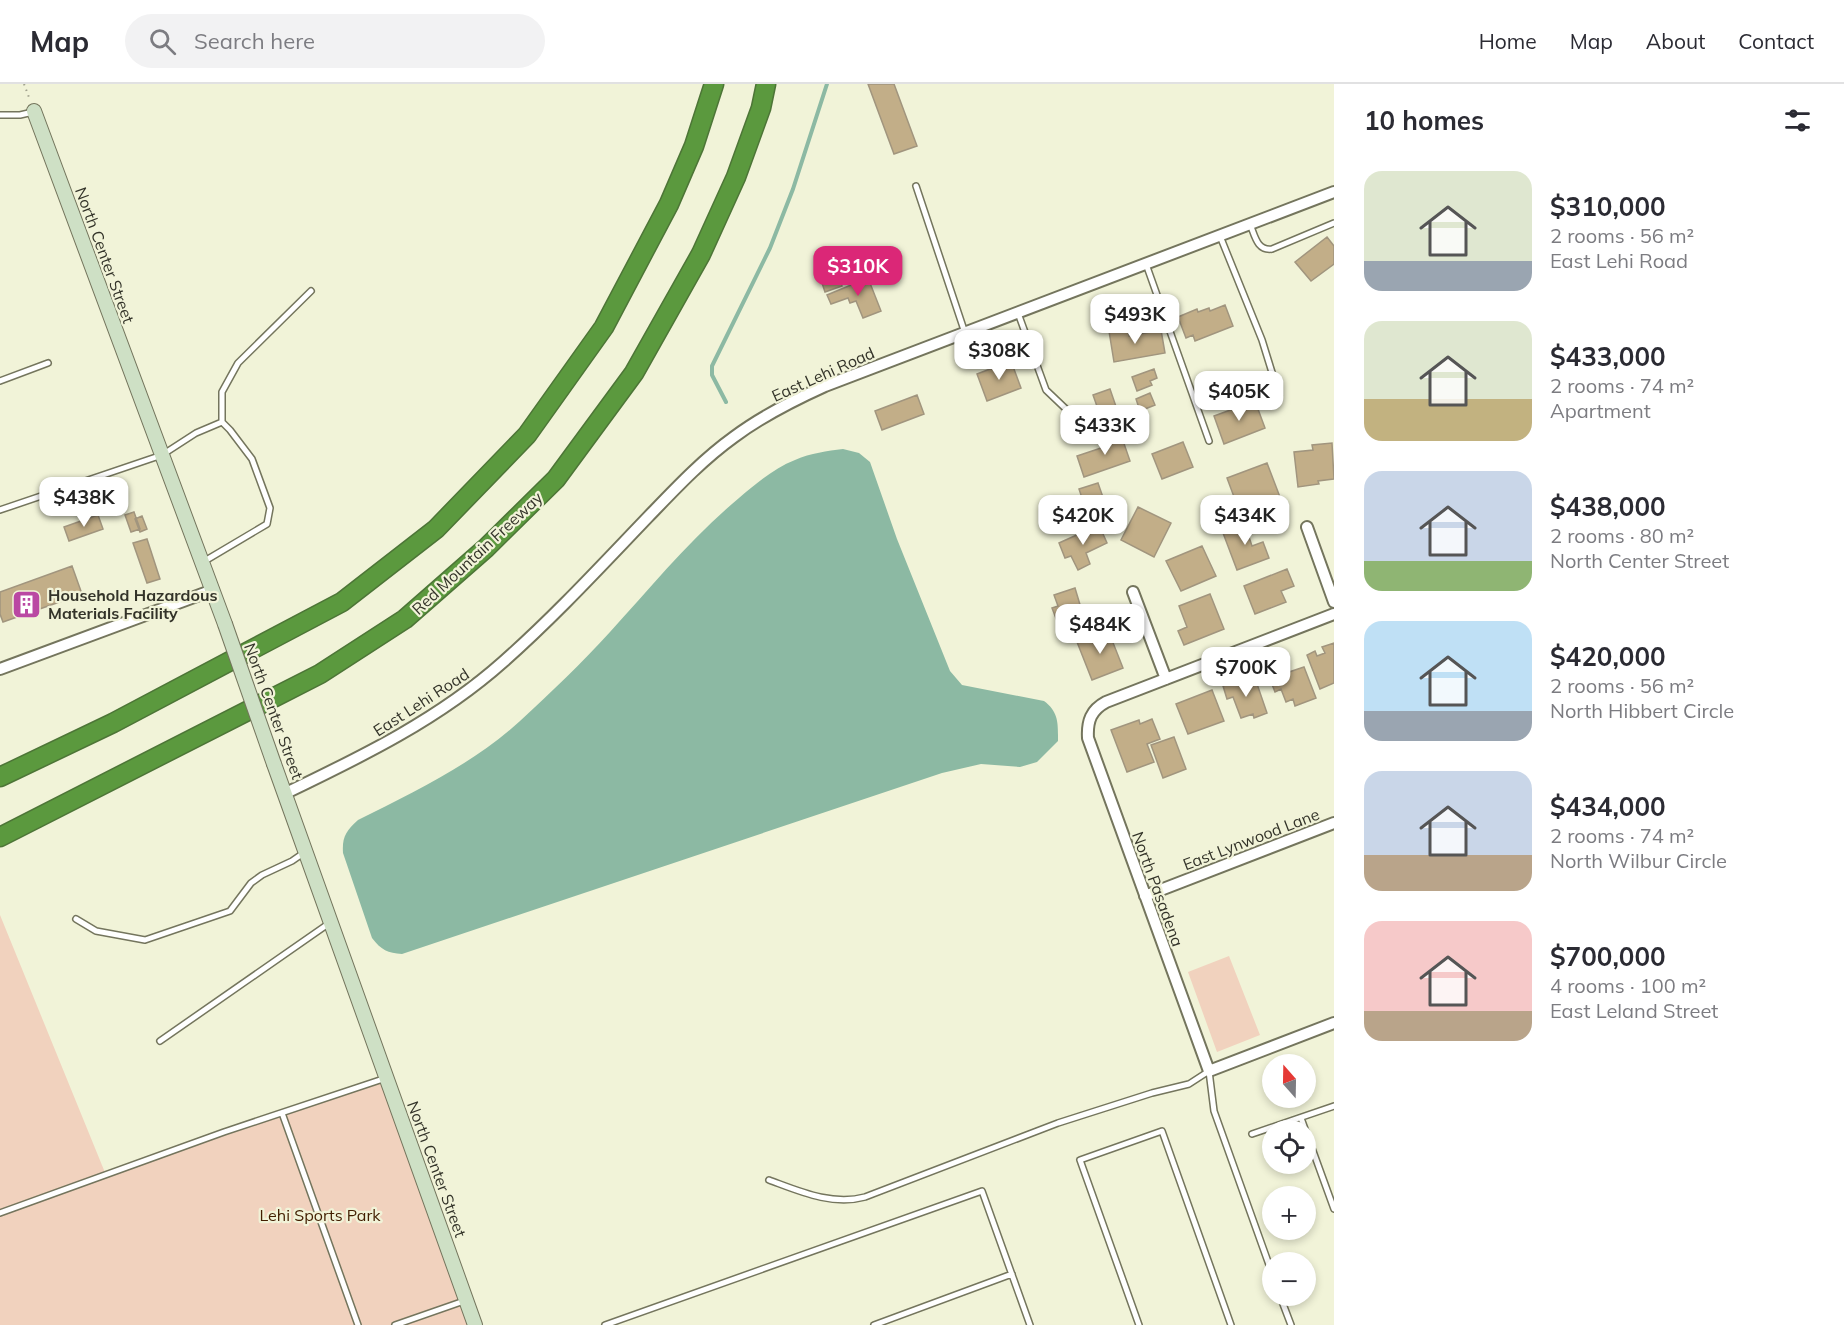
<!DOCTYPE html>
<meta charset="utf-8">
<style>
:root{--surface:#fff;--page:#f2f2f3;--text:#2b2b33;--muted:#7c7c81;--line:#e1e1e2;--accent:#db2777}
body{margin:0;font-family:Mulish,sans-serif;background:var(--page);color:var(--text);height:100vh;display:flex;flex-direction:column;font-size:22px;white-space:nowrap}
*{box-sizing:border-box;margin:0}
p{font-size:20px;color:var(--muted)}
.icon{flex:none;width:33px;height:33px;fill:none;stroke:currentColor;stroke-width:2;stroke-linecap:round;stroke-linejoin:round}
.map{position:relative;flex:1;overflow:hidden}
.sheet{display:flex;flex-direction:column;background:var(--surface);width:510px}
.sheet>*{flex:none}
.needle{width:39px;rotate:340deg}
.tools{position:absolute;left:1262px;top:970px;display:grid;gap:12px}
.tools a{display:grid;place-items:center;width:54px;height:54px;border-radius:50%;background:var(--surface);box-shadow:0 3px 9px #0003;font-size:30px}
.price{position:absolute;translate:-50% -51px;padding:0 14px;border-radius:12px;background:#fff;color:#222;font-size:20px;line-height:39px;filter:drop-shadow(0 2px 3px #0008)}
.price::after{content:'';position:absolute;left:50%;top:36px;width:18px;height:14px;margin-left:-9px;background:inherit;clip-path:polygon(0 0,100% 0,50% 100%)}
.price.selected{background:var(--accent);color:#fff}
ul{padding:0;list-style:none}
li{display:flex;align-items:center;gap:18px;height:150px;padding:0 30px}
li span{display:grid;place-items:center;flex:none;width:168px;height:120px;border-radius:18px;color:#555}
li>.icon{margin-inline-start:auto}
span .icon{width:72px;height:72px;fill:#fffc;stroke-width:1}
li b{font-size:26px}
h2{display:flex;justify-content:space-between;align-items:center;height:72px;padding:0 30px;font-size:26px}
header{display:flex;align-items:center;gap:36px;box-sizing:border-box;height:84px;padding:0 30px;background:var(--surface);border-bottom:2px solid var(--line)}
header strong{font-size:28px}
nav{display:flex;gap:33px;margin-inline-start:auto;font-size:21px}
.search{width:420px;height:54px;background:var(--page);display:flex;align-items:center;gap:15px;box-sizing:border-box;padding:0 21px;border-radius:33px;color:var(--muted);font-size:22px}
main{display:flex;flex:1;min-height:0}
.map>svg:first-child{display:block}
.green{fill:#f1d2be}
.water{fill:#8cb9a3}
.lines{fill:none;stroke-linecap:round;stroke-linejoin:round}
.stream{stroke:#8cb9a3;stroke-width:4}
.building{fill:#c2ae88;stroke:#a1957e;stroke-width:1.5}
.lane-casing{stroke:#74755d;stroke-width:8}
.street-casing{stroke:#74755d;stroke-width:14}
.secondary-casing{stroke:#74755d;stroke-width:16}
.highway-casing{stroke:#4d7537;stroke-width:21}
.path{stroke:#a0a18d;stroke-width:2;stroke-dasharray:1.5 4.5;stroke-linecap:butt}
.lane{stroke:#fff;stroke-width:5}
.street{stroke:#fff;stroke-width:10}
.secondary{stroke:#cee0c5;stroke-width:14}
.highway{stroke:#5b993e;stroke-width:18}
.secondary-bridge-casing{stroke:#74755d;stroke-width:16;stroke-linecap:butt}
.secondary-bridge{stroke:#cee0c5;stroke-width:14}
.labels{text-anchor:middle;stroke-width:4.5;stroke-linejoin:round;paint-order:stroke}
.street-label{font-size:16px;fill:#333329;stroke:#f1f3d8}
.poi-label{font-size:16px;font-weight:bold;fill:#333329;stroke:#f1f3d8;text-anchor:start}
.park-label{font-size:16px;fill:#421e00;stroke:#f1f3d8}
</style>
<header>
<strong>Map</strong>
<div class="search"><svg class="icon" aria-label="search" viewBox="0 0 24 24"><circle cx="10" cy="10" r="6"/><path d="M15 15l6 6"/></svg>Search here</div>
<nav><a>Home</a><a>Map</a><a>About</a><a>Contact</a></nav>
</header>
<main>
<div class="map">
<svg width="1334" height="1241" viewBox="0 0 1334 1241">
<rect width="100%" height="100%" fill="#f1f3d8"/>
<path class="green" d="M0 831 106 1091 387 993 475 1241H0Z
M1229 872 1260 951 1217 968 1188 888Z"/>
<path class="water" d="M843 365 859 369 870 378 897 455 950 587 962 601 1044 617C1059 628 1058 640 1058 657L1037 678 1020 683 981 680 942 689 402 870C388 869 381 866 372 854L343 769C342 753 346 747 358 736 414 708 473 680 520 637 550 609 582 579 610 548 652 502 691 454 739 414 756 400 774 384 795 376 811 369 827 367 843 365Z"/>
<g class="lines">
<path class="stream" d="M726 318 712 291V282L770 164 793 105 827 0"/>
</g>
<path class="building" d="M868 0H894L917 62 894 70Z
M1327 153 1334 162V180L1311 197 1295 178Z
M838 190 842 202 825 208 821 196Z
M868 194 881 227 863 234 856 217 850 219 848 214 831 220 827 211Z
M1225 221 1233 242 1195 257 1193 251 1186 254 1178 233 1197 225 1198 228 1209 224 1210 227Z
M1128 244 1129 252 1161 246 1165 269 1114 278 1109 247Z
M1011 277 1021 304 987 317 977 290Z
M1154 285 1157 294 1150 297 1152 301 1137 307 1132 293Z
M1110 305 1123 343 1106 348 1093 311Z
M1150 309 1155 321 1140 327 1136 315Z
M917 311 924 330 882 346 875 327Z
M1255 317 1265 344 1224 360 1214 332Z
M1119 345 1130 377 1084 393 1077 372 1110 361 1106 350Z
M1183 358 1193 383 1162 395 1152 370Z
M1332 359 1334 395 1318 397 1319 400 1298 403 1294 368 1313 366 1312 361Z
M1267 379 1280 413 1240 429 1227 394Z
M1098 399 1105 419 1086 426 1079 405Z
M1138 423 1171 439 1154 473 1121 456Z
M134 428 140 445 131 448 125 431Z
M98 431 103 445 69 457 64 443Z
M142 432 147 445 140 448 135 435Z
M1253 437 1257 446 1248 450 1252 462 1263 458 1269 474 1237 486 1223 449Z
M1099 441 1107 459 1086 469 1090 480 1078 486 1071 472 1065 474 1059 459Z
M147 455 160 495 147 499 133 459Z
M1202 462 1216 492 1181 507 1166 477Z
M72 482 82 510 3 538 0 530V508Z
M1287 485 1294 502 1281 507 1286 518 1255 530 1244 502Z
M1075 504 1081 524 1091 521 1096 537 1064 547 1061 536 1057 537 1052 524 1058 522 1054 511Z
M1210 510 1224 545 1184 561 1178 547 1187 543 1179 522Z
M1108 546 1123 584 1092 596 1077 558Z
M1334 559V599L1320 605 1307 571 1315 567 1317 572 1325 569 1322 563Z
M1285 578 1289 588 1304 583 1316 614 1295 622 1293 615 1286 618 1281 605 1275 608 1266 585Z
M1241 595 1243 602 1256 597 1267 629 1254 634 1253 630 1241 634 1233 613 1227 615 1223 602Z
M1212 606 1224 637 1188 650 1176 620Z
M1152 635 1160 655 1147 660 1154 678 1127 688 1111 646 1139 636 1140 640Z
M1174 653 1186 685 1163 694 1151 661Z"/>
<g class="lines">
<defs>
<path id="lane" d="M0 31H20L33 28
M916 102 965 249
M1250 140C1255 152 1257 167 1272 165L1334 139
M1220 152 1262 256 1279 311
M1146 180 1209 357
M1018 229 1046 306 1067 326 1073 344
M0 297 48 279
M222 338V308L238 279 311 207
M0 426 162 371 196 349 222 338 230 346 252 375 270 424 267 440 203 478
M76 835 96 847 145 856 230 827 251 799 262 791 292 777 305 768
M160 957 331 838
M282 1029 358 1241
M1301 1034 1334 1125
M1252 1050 1334 1022
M769 1096C799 1107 832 1122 865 1113L1058 1039 1152 1009 1189 1000 1209 987 1214 1027 1272 1189
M0 1129 224 1048 386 994
M1280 1212 1291 1241
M395 1241 464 1217
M605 1241 982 1107 1030 1241
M874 1241 1012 1190
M1139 1241 1080 1076 1162 1047 1231 1241"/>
<path id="street" d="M1307 443 1334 518
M1133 508 1166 595
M1334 530 1106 618C1091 626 1087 637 1088 654L1209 987 1334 939
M0 585 213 506
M286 709C363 672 439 635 503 578 554 533 601 482 648 433 675 405 702 376 734 353 762 332 794 316 825 302L1334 108
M1145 812 1334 739"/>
<path id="secondary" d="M34 27 225 540
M274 680 475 1241"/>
<path id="highway" d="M0 693 113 639 342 518 436 445 527 351 604 243 669 120 694 62 714 0
M0 753 320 590 405 535 486 464 556 395 634 289 701 170 736 93 761 24 766 0"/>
</defs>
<use href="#lane" class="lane-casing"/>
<use href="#street" class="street-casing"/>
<use href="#secondary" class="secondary-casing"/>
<use href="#highway" class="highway-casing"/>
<path class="path" d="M24 0 30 16"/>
<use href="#lane" class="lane"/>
<use href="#street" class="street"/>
<use href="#secondary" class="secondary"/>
<use href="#highway" class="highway"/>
<defs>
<path id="secondary-bridge" d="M225 540 274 680"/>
</defs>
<use href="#secondary-bridge" class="secondary-bridge-casing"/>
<use href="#secondary-bridge" class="secondary-bridge"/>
</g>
<defs>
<symbol id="building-square" viewBox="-11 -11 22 22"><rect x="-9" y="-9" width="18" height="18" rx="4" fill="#ba48a3" stroke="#f1f3d8"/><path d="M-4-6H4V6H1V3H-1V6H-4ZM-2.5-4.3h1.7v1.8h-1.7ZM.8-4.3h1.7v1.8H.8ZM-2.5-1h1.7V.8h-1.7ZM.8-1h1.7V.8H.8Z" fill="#fff"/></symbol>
</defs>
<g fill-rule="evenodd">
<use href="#building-square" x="10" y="504" width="33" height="33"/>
</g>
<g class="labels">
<g class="street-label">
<text transform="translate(105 171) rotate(70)" y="6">North Center Street</text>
<text transform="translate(823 290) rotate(-24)" y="6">East Lehi Road</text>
<text transform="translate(477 469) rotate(-43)" y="6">Red Mountain Freeway</text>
<text transform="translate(421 618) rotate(-33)" y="6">East Lehi Road</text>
<text transform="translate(274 627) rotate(70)" y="6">North Center Street</text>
<text transform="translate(1251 755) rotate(-21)" y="6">East Lynwood Lane</text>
<text transform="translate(1158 805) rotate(70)" y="6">North Pasadena</text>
<text transform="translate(437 1085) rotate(70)" y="6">North Center Street</text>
</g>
<g class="poi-label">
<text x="48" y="517">Household Hazardous<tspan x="48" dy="18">Materials Facility</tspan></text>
</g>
<g class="park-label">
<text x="320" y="1137">Lehi Sports Park</text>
</g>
</g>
</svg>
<div class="tools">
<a><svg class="needle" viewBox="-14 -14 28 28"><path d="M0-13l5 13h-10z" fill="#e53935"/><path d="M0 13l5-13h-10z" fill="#7c7c81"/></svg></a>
<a><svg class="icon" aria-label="locate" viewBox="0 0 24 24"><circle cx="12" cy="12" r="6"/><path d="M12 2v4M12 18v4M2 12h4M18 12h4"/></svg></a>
<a>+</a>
<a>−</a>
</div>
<b class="price selected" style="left:858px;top:213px">$310K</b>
<b class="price" style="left:1135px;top:261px">$493K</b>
<b class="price" style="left:999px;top:297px">$308K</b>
<b class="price" style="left:1239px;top:338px">$405K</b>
<b class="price" style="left:1105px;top:372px">$433K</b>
<b class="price" style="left:84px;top:444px">$438K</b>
<b class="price" style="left:1083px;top:462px">$420K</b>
<b class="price" style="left:1245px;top:462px">$434K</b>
<b class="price" style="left:1100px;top:571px">$484K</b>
<b class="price" style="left:1246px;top:614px">$700K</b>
</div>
<section class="sheet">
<h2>10 homes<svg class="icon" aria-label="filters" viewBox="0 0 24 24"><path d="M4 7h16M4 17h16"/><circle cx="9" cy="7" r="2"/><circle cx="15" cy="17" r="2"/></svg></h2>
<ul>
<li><span style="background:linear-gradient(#dfe7d0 75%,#9aa5b1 0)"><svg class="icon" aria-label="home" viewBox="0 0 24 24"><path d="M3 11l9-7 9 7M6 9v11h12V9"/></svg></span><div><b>$310,000</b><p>2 rooms · 56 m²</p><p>East Lehi Road</p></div></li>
<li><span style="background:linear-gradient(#dfe7d0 65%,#c2b280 0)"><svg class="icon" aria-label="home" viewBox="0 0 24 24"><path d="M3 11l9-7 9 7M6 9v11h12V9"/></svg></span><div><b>$433,000</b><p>2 rooms · 74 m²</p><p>Apartment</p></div></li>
<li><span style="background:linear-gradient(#c9d6e8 75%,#8fb573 0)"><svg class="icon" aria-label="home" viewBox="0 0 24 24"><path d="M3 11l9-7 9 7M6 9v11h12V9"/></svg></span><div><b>$438,000</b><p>2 rooms · 80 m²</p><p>North Center Street</p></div></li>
<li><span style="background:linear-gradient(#bfe0f5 75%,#9aa5b1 0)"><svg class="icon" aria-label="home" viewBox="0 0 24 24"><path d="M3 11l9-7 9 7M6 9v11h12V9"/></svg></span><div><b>$420,000</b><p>2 rooms · 56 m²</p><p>North Hibbert Circle</p></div></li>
<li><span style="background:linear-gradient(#c9d6e8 70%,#b9a48a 0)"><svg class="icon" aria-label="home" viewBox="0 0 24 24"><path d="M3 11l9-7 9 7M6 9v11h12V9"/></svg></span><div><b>$434,000</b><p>2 rooms · 74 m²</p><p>North Wilbur Circle</p></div></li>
<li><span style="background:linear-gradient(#f6c9c9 75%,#b9a48a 0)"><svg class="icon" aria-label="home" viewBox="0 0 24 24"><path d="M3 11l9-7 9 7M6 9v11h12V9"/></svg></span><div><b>$700,000</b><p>4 rooms · 100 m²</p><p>East Leland Street</p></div></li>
</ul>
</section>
</main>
